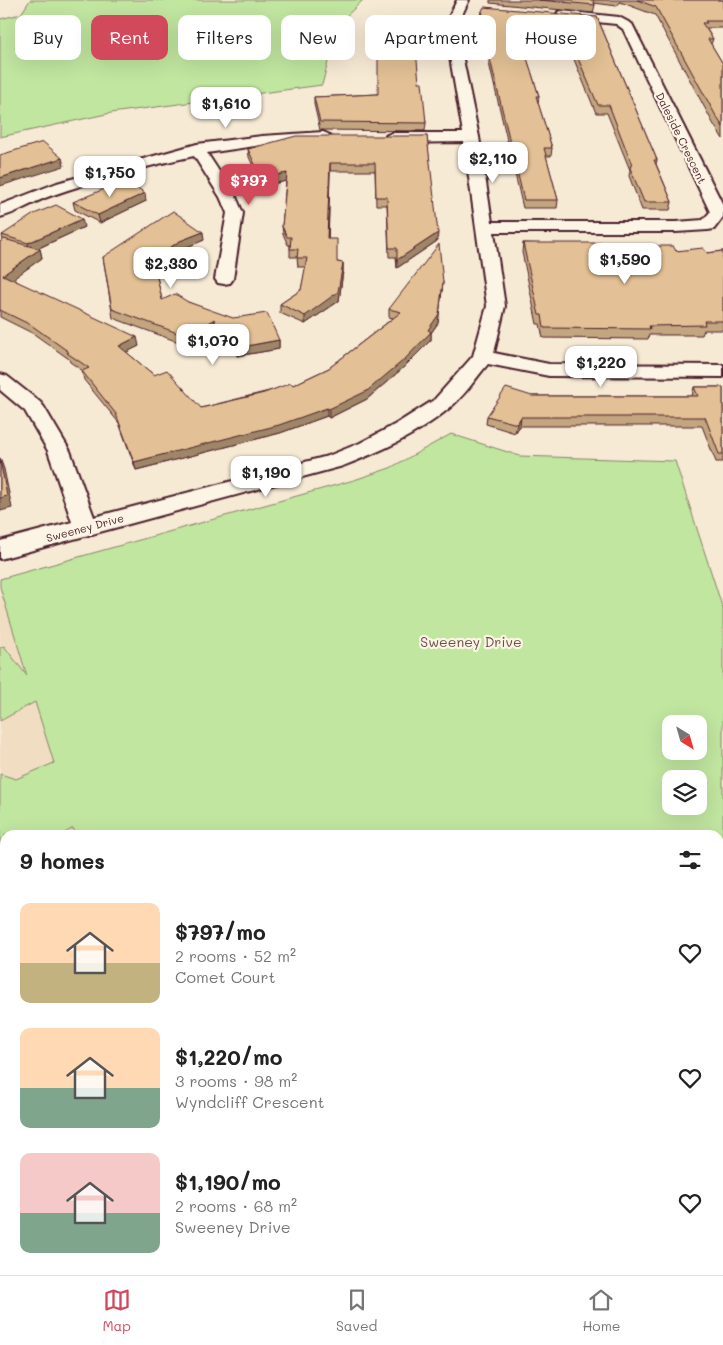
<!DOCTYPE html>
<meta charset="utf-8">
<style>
:root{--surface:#fff;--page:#f6f6f6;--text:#222;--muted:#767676;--line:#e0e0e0;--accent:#d1495b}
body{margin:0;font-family:Mali,sans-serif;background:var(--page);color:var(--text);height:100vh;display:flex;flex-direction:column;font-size:19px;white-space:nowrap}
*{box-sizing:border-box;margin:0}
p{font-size:16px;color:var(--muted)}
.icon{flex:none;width:28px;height:28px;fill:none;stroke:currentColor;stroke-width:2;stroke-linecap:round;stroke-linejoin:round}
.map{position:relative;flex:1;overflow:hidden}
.panel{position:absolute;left:0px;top:830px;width:724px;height:445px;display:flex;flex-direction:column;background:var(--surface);border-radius:15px 15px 0 0;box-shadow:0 5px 20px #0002}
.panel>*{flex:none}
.top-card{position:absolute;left:15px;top:15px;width:694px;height:45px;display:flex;gap:10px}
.needle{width:32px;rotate:143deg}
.tools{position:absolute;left:662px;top:715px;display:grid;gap:10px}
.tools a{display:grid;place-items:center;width:45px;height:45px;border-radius:10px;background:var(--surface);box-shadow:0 5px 20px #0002;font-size:25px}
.price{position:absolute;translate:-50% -42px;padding:0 11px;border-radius:10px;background:#fff;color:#222;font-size:16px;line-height:32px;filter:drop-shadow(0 1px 2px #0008)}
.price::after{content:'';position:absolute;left:50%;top:30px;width:15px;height:11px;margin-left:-8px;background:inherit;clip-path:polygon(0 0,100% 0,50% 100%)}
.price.active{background:var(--accent);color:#fff}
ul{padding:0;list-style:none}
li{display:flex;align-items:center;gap:15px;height:125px;padding:0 20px}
li span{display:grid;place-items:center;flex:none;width:140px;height:100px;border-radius:10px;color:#555}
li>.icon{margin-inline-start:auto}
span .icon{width:60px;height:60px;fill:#fffc;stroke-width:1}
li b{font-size:21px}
h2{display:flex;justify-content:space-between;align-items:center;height:60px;padding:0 20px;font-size:21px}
.chip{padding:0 18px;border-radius:10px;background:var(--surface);box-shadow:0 5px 20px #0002;font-size:18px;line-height:45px}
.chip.active{background:var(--accent);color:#fff}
.tabs{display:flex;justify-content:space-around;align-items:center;height:70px;border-top:1px solid var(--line);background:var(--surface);font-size:14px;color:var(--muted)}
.tabs a{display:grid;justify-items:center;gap:2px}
.tabs .active{color:var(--accent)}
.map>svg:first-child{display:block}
.built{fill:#f1ddc2}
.green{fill:#c1e6a0;stroke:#868266;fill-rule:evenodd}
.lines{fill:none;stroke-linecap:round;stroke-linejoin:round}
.minor-casing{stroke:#4a1f2b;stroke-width:4}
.minor{fill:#fcf5e5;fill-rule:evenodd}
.wall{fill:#c3a580;stroke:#4a1f2b}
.shaded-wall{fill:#9f8668;stroke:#4a1f2b}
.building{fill:#e3c095;stroke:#4a1f2b}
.labels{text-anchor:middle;stroke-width:4.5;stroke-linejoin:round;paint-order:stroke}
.far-street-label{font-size:11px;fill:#4a1f2b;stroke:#fcf5e5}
.park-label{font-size:14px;fill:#685148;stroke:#fcf5e5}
</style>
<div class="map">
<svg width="723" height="1275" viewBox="0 0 723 1275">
<rect width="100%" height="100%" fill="#f7ead5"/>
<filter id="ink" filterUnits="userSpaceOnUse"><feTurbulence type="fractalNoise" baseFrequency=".02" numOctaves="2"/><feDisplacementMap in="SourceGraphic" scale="10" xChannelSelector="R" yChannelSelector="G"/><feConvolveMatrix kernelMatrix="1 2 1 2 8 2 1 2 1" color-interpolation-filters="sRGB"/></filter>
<g filter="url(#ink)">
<path class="built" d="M0 587 76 835H5V1207L0 1210Z"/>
<path class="green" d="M30 0H363L338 24 322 85 111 113 0 137V19L21 14Z
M451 434 520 456 675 461 723 609V1067H719V835H76L73 828 62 835H5V870L3 871 0 864V774L16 779 54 763 35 702 0 721V648L4 646 27 676 0 587V579L354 480 390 468ZM671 724H699V751H671ZM671 779H699V806H671Z"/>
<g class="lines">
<defs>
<path id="minor" d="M457 0H469L461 17 459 40 479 137 492 222H676L703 220 710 212 623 29 616 24 558 18 556 15 558 12 562 11 619 17 632 24 723 205V217L714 229 708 230 676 232H494L505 306 494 353 549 364 723 365V377L549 376 488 364C475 379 463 398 447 410 417 435 379 452 343 466L0 559V541L72 522 48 451 25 411 0 390V374L7 376 40 402 44 407 70 451 94 517 328 456 360 443 396 424 434 400 473 356 487 306 464 142 392 143 387 141 384 138 387 135 392 133H463L447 40 449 17Z
M323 132 328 134 331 137 328 140 262 145 207 153 236 197 243 213 233 279 230 283 224 284 218 283 215 279 227 213 220 197 194 156C145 166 97 180 50 196 33 202 17 213 0 217V205L57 183 197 144 262 136Z"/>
</defs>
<use href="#minor" class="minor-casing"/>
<use href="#minor" class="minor"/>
</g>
<path class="wall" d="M490 0H723V28H706L713 39 711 44 723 64V139L714 125 655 15 620 2 617 6 594 3 595 5 593 13 490 3Z
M482 11 597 17 657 160 656 164 672 202 670 210H642L629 176 630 170 607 113H596L564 35 519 34 539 96 538 103 552 148 551 156H546L558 200 557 208H523L484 42 485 34 481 18Z
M419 82 426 123 425 131 320 130 314 104V97L378 94Z
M427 136 437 241 397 268 396 257H389L387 205H376L375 171H330L328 239 337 262 343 263V271L339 301 305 324 280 313V304L301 290 306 267H298L297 257H290V245H288L283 234 282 226 286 181 262 186 249 157 248 149Z
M146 201 100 223 75 210 73 202Z
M84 227 37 249H40L42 258 12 279 139 346 126 352 154 375 201 408 293 385 329 368 393 318 389 317V309L443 282 438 323 431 333V340L404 367 367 399 329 418 327 416 280 433 136 470 119 423 84 380 82 371H83L70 362 69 359 34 334 0 317V242L3 240 2 235Z
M204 240 182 249 155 267 162 300 188 302 279 340V349L237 356 235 350 224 352 216 328 192 347 113 318 103 257Z
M523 243 622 246 707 253 723 251V330H704L702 335H649L648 339 543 338 540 324H537L522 252Z
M694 387H723V462H716L702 426H520L515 433 486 424 487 416 532 396H692Z
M719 1108H723V1219H719Z"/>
<path class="shaded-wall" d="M62 158 64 166 0 186V178Z
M330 163V171L328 247 327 239Z
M287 173V181L262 186 261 178Z
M145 193 146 201 100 223 98 215Z
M82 219 84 227 30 252 28 243Z
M203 232 204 240 182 249 155 268 153 259 180 241Z
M438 233 437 241 397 268V260Z
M40 249 42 258 6 284 3 275Z
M343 263V271L339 301 305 324V316Z
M443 282 438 323 431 333V340L404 367 367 399 329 418V409L428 330Z
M214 319 216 328 192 347 191 338Z
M137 337 139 346 121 355 119 346Z
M279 340V349L237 356 236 348Z
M234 342 235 350 224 352 223 344Z
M327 408V416L280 433 136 470 134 462Z
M521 417 520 426 515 433 517 424Z
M0 458 4 469 12 508 0 511Z
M253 1270H261L247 1275H239Z"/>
<path class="building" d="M539 0H593L595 5Z
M637 0H723V21H705L707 23H702L713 39H708L723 64V127L716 116 656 7Z
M484 7 597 17 657 160H654L672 202H644L630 168 631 165H632L609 105H598L565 28 517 27 539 96H536L552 148H544L558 200H524L484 34H487L482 11Z
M414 29 419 82H422L426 123 320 122 314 97 378 94V52Z
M296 136H427L438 233 397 260V248H389L387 197H376L375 163H330L327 239H337V262L343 263 338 292 305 316 280 304 301 290 307 258H297L298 249H290L291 237H287L282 226 287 173 261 178 248 149Z
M43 142 62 158 0 178V155Z
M126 180 145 193 98 215 73 202Z
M56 205 82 219 28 243 2 235 34 214Z
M173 211 203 232 180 241 153 259 162 300 175 294 188 302 233 318 267 313 279 340 236 348 234 342 223 344 214 319 191 338 112 309 103 257Z
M4 239 40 249 3 275 137 337 119 346 154 375 167 370 201 408 264 393 291 383 293 385 329 368 401 312 389 309 439 244 443 282 439 314 428 330 431 332 405 359 367 391 329 409 327 408 279 425 134 462 116 414 82 371 89 368 67 353 69 352 31 325 0 310V242Z
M523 243H621L622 246H673L676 251 703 248 707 253 723 251V321H704L705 325 649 326 650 329 544 328 542 315H539Z
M694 387H723V454H719L705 417H521L517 424 487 416 506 388 532 396H698Z
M0 460 7 496 0 498Z
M719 1108H723V1216H719Z
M100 1270H253L239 1275H92Z"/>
</g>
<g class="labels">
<g class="far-street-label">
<text transform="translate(681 138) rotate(64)" y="4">Daleside Crescent</text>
<text transform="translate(85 528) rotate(-15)" y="4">Sweeney Drive</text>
</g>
<g class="park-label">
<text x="471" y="647">Sweeney Drive</text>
</g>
</g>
</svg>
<div class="tools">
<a><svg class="needle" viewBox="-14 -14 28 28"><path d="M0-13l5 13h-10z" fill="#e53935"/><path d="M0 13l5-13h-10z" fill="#767676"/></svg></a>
<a><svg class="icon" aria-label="layers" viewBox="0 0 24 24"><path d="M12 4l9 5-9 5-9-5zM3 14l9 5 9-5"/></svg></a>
</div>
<b class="price" style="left:226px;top:129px">$1,610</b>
<b class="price" style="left:493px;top:184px">$2,110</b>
<b class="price" style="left:110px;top:198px">$1,750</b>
<b class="price active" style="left:249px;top:206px">$797</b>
<b class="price" style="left:625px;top:285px">$1,590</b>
<b class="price" style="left:171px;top:289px">$2,330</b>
<b class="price" style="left:213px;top:366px">$1,070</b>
<b class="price" style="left:601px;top:388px">$1,220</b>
<b class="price" style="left:266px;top:498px">$1,190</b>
<div class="top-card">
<a class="chip">Buy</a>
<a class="chip active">Rent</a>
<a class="chip">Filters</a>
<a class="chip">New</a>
<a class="chip">Apartment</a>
<a class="chip">House</a>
</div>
<section class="panel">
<h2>9 homes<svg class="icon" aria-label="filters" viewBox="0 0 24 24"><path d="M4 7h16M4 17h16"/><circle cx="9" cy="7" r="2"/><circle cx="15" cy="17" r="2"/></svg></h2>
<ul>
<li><span style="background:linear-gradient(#ffd9b3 60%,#c2b280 0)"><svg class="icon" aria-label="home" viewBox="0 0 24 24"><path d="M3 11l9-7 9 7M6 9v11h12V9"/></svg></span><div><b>$797/mo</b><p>2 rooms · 52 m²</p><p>Comet Court</p></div><svg class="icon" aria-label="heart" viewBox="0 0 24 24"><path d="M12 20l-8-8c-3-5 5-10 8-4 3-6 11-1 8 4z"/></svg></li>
<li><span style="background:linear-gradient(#ffd9b3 60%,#7fa58c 0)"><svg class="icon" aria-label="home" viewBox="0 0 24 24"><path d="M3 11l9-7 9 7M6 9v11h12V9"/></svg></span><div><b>$1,220/mo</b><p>3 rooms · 98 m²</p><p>Wyndcliff Crescent</p></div><svg class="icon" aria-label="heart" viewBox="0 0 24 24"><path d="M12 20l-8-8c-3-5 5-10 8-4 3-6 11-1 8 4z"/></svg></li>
<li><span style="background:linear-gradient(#f6c9c9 60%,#7fa58c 0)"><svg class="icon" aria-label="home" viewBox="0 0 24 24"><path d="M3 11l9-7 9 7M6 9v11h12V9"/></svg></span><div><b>$1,190/mo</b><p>2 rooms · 68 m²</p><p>Sweeney Drive</p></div><svg class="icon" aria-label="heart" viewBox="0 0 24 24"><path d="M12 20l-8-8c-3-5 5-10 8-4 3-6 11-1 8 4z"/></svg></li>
</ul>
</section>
</div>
<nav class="tabs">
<a class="active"><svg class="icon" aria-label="map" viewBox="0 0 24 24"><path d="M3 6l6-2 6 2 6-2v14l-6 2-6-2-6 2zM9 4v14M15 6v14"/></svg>Map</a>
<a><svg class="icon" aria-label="saved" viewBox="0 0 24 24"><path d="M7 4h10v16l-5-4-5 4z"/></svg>Saved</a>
<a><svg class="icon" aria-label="home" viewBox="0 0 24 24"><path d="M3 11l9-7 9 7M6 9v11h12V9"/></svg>Home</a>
</nav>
